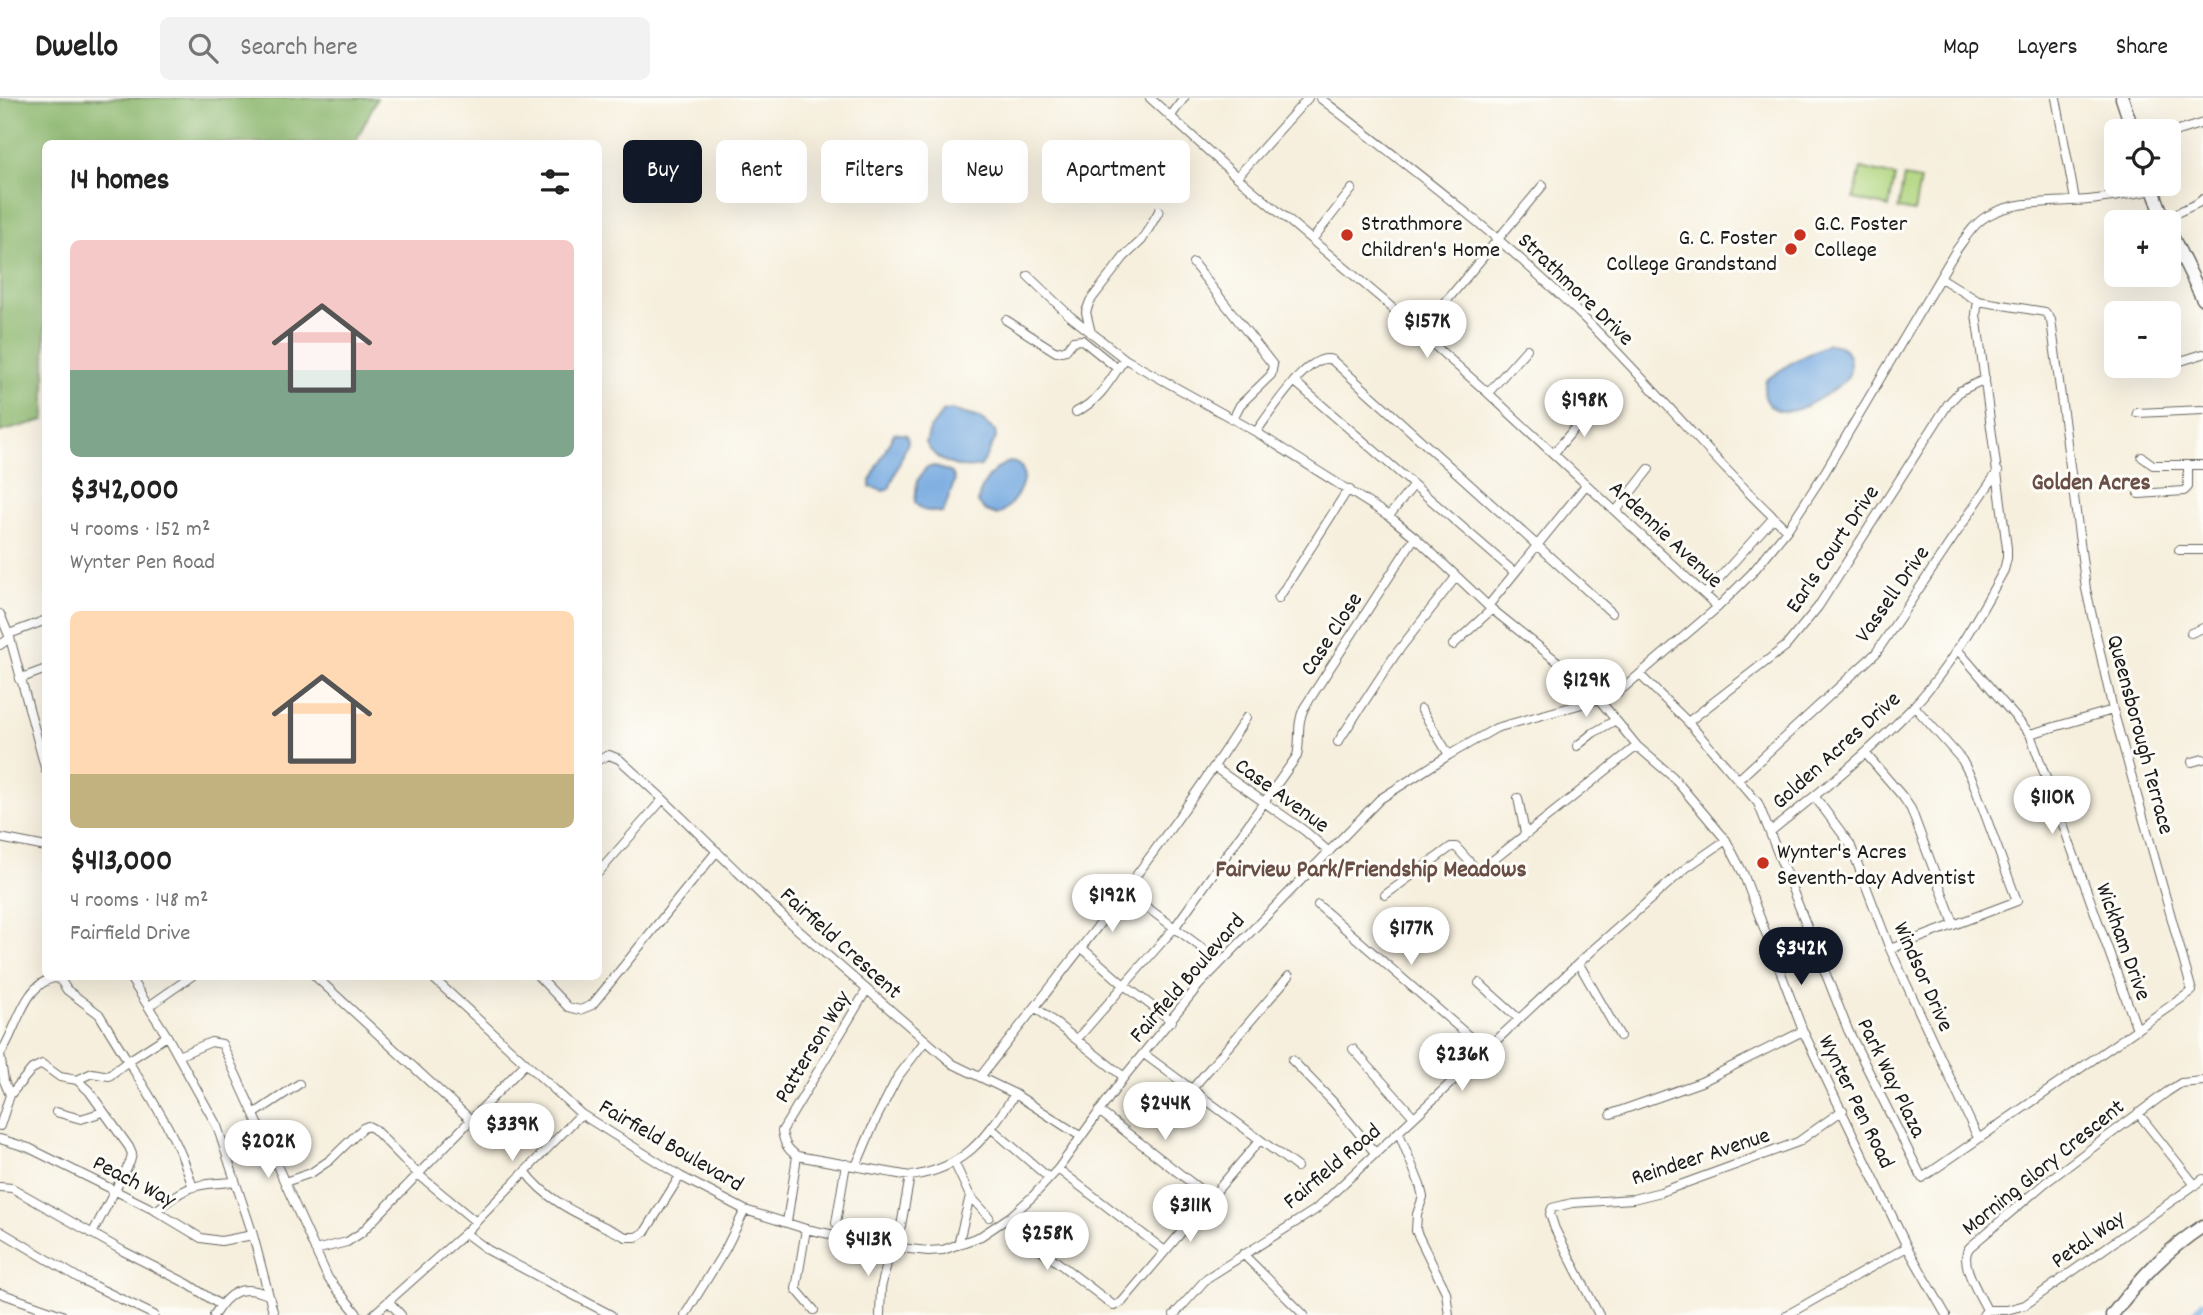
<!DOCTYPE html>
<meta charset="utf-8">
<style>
:root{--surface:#fff;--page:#f2f2f2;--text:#222;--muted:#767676;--line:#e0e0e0;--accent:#111827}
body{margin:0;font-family:Dekko,sans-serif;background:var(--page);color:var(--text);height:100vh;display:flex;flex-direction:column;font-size:26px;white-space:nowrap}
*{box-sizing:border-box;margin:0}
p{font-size:23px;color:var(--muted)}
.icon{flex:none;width:38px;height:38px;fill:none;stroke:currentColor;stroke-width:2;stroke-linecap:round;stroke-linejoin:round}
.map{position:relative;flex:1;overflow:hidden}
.sheet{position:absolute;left:42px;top:42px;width:560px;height:840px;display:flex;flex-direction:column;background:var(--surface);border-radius:10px;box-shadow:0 7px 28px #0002}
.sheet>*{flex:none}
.top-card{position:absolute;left:623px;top:42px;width:665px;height:63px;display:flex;gap:14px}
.fabs{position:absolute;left:2104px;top:21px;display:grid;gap:14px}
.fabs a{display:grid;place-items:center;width:77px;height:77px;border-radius:10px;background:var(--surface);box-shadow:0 7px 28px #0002;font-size:35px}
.price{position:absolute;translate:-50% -60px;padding:0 16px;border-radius:24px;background:#fff;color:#222;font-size:23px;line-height:46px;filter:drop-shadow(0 2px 4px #0008)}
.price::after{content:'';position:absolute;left:50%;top:42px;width:21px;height:16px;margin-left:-10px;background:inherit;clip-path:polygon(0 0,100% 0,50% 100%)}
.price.selected{background:var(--accent);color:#fff}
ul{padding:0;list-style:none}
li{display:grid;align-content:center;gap:14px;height:371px;padding:0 28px}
li span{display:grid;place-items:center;height:217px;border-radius:10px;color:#555}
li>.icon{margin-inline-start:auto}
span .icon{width:126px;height:126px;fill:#fffc;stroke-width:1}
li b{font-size:30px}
h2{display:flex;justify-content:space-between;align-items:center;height:84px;padding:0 28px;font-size:30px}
.pill{padding:0 24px;border-radius:10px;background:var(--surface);box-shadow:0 7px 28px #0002;font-size:24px;line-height:63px}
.pill.selected{background:var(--accent);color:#fff}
header{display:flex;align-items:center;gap:42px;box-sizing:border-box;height:98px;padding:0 35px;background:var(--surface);border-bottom:2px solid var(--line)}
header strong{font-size:33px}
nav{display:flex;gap:38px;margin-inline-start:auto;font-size:24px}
.search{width:490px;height:63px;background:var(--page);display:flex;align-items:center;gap:18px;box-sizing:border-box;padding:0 24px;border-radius:10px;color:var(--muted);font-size:26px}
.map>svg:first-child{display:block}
.green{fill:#b1d680;stroke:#66794e;stroke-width:2}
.forest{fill:#8cb76e;stroke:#546a45;stroke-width:2}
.water{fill:#72a7df;stroke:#47627e;stroke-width:2}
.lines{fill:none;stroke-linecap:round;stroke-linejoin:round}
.canal{stroke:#72a7df;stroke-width:7}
.street-casing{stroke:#686660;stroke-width:10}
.primary-casing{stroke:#686660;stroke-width:15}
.street{stroke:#fff;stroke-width:8}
.primary{stroke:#fff;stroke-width:12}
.poi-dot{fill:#c8321e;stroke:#fdfcf7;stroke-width:2.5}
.labels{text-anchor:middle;stroke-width:6;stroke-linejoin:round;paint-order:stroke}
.poi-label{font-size:23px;fill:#1c1c1c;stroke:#fdfcf7;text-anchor:start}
.street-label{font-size:23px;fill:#1c1c1c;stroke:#fdfcf7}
.neighbourhood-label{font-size:24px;font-weight:bold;fill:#694e45;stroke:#fdfcf7}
</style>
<header>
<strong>Dwello</strong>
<div class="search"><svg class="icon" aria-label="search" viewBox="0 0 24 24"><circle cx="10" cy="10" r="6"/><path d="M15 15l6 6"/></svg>Search here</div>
<nav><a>Map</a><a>Layers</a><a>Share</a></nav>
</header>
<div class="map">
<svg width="2203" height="1217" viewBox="0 0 2203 1217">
<rect width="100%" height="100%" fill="#fdfcf7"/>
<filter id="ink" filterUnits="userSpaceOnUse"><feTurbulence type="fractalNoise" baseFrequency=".0143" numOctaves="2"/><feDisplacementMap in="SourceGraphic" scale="14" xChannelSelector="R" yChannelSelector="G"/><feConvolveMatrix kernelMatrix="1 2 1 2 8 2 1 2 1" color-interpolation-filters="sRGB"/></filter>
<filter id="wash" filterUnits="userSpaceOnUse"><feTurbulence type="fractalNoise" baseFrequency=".00686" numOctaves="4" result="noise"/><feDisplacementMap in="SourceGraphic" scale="28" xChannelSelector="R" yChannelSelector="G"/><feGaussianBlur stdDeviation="1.57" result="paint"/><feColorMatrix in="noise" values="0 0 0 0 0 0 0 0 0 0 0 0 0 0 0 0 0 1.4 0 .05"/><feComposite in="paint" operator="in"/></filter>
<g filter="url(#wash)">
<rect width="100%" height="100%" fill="#f6efdd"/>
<path class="green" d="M1861 70 1895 78 1889 109 1854 101Z
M1904 79 1920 82 1914 114 1898 111Z"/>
<path class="forest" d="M0 0H377L355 45 46 46 45 322 0 334Z"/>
<path class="water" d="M1828 246C1839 247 1846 248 1849 259 1851 267 1851 274 1847 280 1843 286 1835 290 1830 294 1815 304 1786 323 1770 307 1762 299 1764 292 1766 282L1794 263Z
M951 312 979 320 995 333 996 340 981 368C961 373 935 364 926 345L930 331 943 314Z
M894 335 907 337 908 344 889 391 884 393 870 389V383Z
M1010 364C1040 367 1013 411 997 417L986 413 978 405C979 388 994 368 1010 364Z
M934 368 952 375 955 382 943 415 923 412 915 405 917 383 926 370Z"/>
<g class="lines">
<path class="canal" d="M2193 1217 2203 1205"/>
</g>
</g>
<g filter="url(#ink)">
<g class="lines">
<defs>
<path id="street" d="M1150 0 1237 79 1382 201 1488 295 1718 509
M1320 0C1411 70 1503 140 1585 221 1654 289 1716 366 1787 432
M2056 0 2075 102
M1170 19 1184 0
M2168 36 2203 25
M1237 79 1308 0
M2164 121 2198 105 2203 101
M1312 142 1352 91
M1193 165 1273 267 1271 277 1240 307 1233 321
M1028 178 1070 218 1125 261 1256 334 1389 418 1415 439 1488 508 1588 588 1637 648 1673 679 1726 742 1743 775 1803 933 1907 1149 1946 1217
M1006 222 1056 254 1066 252 1073 243 1082 242 1118 271
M1091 235 1086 214 1090 203 1124 159 1142 142 1159 113
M1419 236 1543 87
M2168 267 2203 256
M1294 283 1514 474
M1488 295 1527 251
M1076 314C1098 303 1108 286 1121 266
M2137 315 2203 312
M1256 334C1269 317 1309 252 1332 262L1612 515
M1554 355 1593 308
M2142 359 2153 367H2203
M2139 396 2184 393 2188 389V369
M1616 413 1649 371
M1389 418 1413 388
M2179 452H2203
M1705 496 1774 419
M1278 501 1347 393 1350 392
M1488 508 1586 387
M0 516 10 540 46 673
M2191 535 2203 530
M9 536 46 522
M0 547 10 540
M1453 547 1492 511
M1957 551 2030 636 2137 931
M1640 577 1688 624 1758 705 1848 932 1922 1080 2192 893 2113 612 2086 491 2051 222 2045 214 1978 203 1941 180
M19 581 46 571
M1421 611 1449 657
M1688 624 1786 548 1818 509 1948 306 1960 293 1985 281
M2030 636 2113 612
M1338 644 1395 557 1456 479
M1577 648 1593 635 1614 623
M1866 656 1903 699 1911 711 1954 826
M598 662 609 657 619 661 663 701 790 825 953 966 1015 996 1080 1038
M2192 664 2203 661
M1214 669 1305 733 1329 754
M1738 682 1876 555 1998 373
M1815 699 1850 746 1890 851 1978 1040
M1518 700 1525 735
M1771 733C1820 694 1869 655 1912 610 1949 571 1979 518 2004 472L2007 460V450L1976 216 1978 203
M0 740 46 749
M598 775 663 701
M1126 794 1221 864
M1385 797 1451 749H1456L1477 772 1482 771 1637 648
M1318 807 1486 953
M1082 850 1124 887 1172 923
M1890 851 2017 803 1972 681 1962 662 1914 608
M1579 866 1620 938
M129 878 167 938 217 1028 253 1137 274 1217
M315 878 471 1022
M431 878 581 1016 680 1078 745 1112 806 1131 891 1149 928 1153 943 1152 981 1138 1011 1118 1033 1098 1058 1071 1124 979 1199 887 1380 701 1449 657 1496 630 1600 601 1620 593 1718 509 1752 475 1787 432 1825 374 1955 154C1964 142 1973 126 1987 118 2017 101 2055 105 2088 102 2110 100 2132 96 2153 92
M538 878 568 909 580 912 592 907 717 753
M1479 885 1519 921
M866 893 782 1033C784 1045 787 1051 797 1058L910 1078C965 1071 986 1039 1015 996
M149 908 192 878
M1035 909 1124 979
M1077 941 1175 829 1297 658C1301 641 1296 627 1304 610L1415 439
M1353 951 1414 1019
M0 956C16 935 23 886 54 880L60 881 67 892 99 916 128 963 167 938
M0 956 4 983 10 997 0 1028
M1144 956 1297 1069
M178 958 211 944 222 946 328 1180 358 1217
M1292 962 1333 1004 1376 1056
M980 979C1072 862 1165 746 1246 620
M77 982 92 975 109 978 128 963C152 1002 180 1043 192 1087
M1192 991 1289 878
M10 997 32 971 42 966 60 979 77 982 89 993 129 1049 132 1056 130 1064 92 1136
M1099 1013 1211 1100
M56 1014 81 1021 103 1014
M2138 1015 2195 1087
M254 1016 299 986
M1611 1016 1701 984 1803 933
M992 1031 1049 1080
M1399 1035 1420 1087 1423 1099 1417 1116 1416 1133 1446 1194 1449 1217
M0 1041 29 1050 156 1113 201 1140 221 1143 253 1137
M955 1066 970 1098 989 1119
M856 1068 876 1021 897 980 925 943
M1058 1071 1165 1153
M525 1073C549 1107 590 1121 626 1139H636L645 1134 680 1078
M285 1084 311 1075 330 1062 363 1030 368 1028 374 1031 419 1077 476 1124
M0 1089 12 1090 123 1153 188 1186 220 1207
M156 1113C186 1087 195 1086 234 1084
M1011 1118 1030 1143 1114 1208 1122 1204 1260 1042
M787 1124 797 1058
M836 1125 846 1066
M901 1128 910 1078
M806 1131 796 1191 814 1212
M0 1133 82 1182 154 1217
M465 1135 488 1152 611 1217
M958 1147 970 1098
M315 1152 347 1144 361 1135 525 966
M1243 1156 1304 1217
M0 1195 62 1217
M390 1205 401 1217
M1987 1212H2007L2025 1207 2203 1081
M214 1217C229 1193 242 1186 268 1197
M373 1217 465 1135 581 1016
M685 1217 725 1152 745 1112
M880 1217 881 1190 891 1149
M1174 1217 1207 1180 1315 1112 1596 849 1686 770 1726 742
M1599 1217 1555 1131 1550 1116 1552 1110 1572 1105 1633 1101 1661 1094 1798 1044 1843 1012
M1787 1217 1907 1149
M1983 1217 1987 1212C1980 1197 1957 1163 1970 1149L2045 1085 2167 994 2181 985 2203 983"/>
<path id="primary" d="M2122 0 2133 33
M2151 86 2165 124
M2168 130 2203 201
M2112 1217C2140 1180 2164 1154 2203 1128"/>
</defs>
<use href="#street" class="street-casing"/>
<use href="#primary" class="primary-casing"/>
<use href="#street" class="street"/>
<use href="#primary" class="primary"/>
</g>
</g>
<g class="poi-dot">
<circle cx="1347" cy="137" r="7"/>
<circle cx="1800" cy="137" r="7"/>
<circle cx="1791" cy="151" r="7"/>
<circle cx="1763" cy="765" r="7"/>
</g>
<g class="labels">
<g class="poi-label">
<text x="1361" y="132">Strathmore<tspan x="1361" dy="26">Children's Home</tspan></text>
<text x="1814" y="132">G.C. Foster<tspan x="1814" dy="26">College</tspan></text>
<text x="1777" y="146" text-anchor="end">G. C. Foster<tspan x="1777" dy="26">College Grandstand</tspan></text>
<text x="1777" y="760">Wynter's Acres<tspan x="1777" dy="26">Seventh-day Adventist</tspan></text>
</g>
<g class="street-label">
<text transform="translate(1577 190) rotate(44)" y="8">Strathmore Drive</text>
<text transform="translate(1667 435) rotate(43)" y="8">Ardennie Avenue</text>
<text transform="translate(1831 450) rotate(-56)" y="8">Earls Court Drive</text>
<text transform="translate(1891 495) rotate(-55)" y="8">Vassell Drive</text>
<text transform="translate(1330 535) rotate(-57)" y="8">Case Close</text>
<text transform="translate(2142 636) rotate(75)" y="8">Queensborough Terrace</text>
<text transform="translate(1835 651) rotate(-42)" y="8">Golden Acres Drive</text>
<text transform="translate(1283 696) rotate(36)" y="8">Case Avenue</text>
<text transform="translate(2125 843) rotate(70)" y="8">Wickham Drive</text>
<text transform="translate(842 844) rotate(42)" y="8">Fairfield Crescent</text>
<text transform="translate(1925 878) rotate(66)" y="8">Windsor Drive</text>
<text transform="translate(1186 879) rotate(-49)" y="8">Fairfield Boulevard</text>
<text transform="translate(811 948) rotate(-59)" y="8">Patterson Way</text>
<text transform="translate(1893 979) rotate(64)" y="8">Park Way Plaza</text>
<text transform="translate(1858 1003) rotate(64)" y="8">Wynter Pen Road</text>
<text transform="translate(672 1046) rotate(30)" y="8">Fairfield Boulevard</text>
<text transform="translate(1700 1057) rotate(-18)" y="8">Reindeer Avenue</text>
<text transform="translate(1331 1067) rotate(-40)" y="8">Fairfield Road</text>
<text transform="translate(2042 1068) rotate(-39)" y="8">Morning Glory Crescent</text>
<text transform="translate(135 1082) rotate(27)" y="8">Peach Way</text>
<text transform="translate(2087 1140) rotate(-35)" y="8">Petal Way</text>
</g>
<g class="neighbourhood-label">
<text x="2091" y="391">Golden Acres</text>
<text x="1371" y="778">Fairview Park/Friendship Meadows</text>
</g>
</g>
</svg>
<div class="fabs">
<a><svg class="icon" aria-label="locate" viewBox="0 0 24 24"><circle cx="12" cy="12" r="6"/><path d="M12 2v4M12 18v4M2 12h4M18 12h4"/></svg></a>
<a>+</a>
<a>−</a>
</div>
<b class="price" style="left:1427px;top:262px">$157K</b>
<b class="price" style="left:1584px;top:341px">$198K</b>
<b class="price" style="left:1586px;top:621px">$129K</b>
<b class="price" style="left:2052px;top:738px">$110K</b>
<b class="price" style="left:1112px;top:836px">$192K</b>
<b class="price" style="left:1411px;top:869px">$177K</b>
<b class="price selected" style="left:1801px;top:889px">$342K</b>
<b class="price" style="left:1462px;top:995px">$236K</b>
<b class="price" style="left:1165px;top:1044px">$244K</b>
<b class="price" style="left:512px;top:1065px">$339K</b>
<b class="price" style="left:268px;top:1082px">$202K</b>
<b class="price" style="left:1190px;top:1146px">$311K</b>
<b class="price" style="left:1047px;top:1174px">$258K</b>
<b class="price" style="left:868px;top:1180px">$413K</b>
<div class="top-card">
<a class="pill selected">Buy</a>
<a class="pill">Rent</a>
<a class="pill">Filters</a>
<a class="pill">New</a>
<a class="pill">Apartment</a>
</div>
<section class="sheet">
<h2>14 homes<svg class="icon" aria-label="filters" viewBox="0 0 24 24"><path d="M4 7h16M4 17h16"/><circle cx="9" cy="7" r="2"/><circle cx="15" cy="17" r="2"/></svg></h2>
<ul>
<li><span style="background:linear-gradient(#f6c9c9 60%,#7fa58c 0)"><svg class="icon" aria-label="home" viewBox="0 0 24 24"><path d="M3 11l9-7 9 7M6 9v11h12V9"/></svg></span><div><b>$342,000</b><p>4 rooms · 152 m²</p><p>Wynter Pen Road</p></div></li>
<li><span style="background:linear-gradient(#ffd9b3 75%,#c2b280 0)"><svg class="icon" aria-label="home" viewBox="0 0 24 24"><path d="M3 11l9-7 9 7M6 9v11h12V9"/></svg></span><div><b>$413,000</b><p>4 rooms · 148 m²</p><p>Fairfield Drive</p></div></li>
</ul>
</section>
</div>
